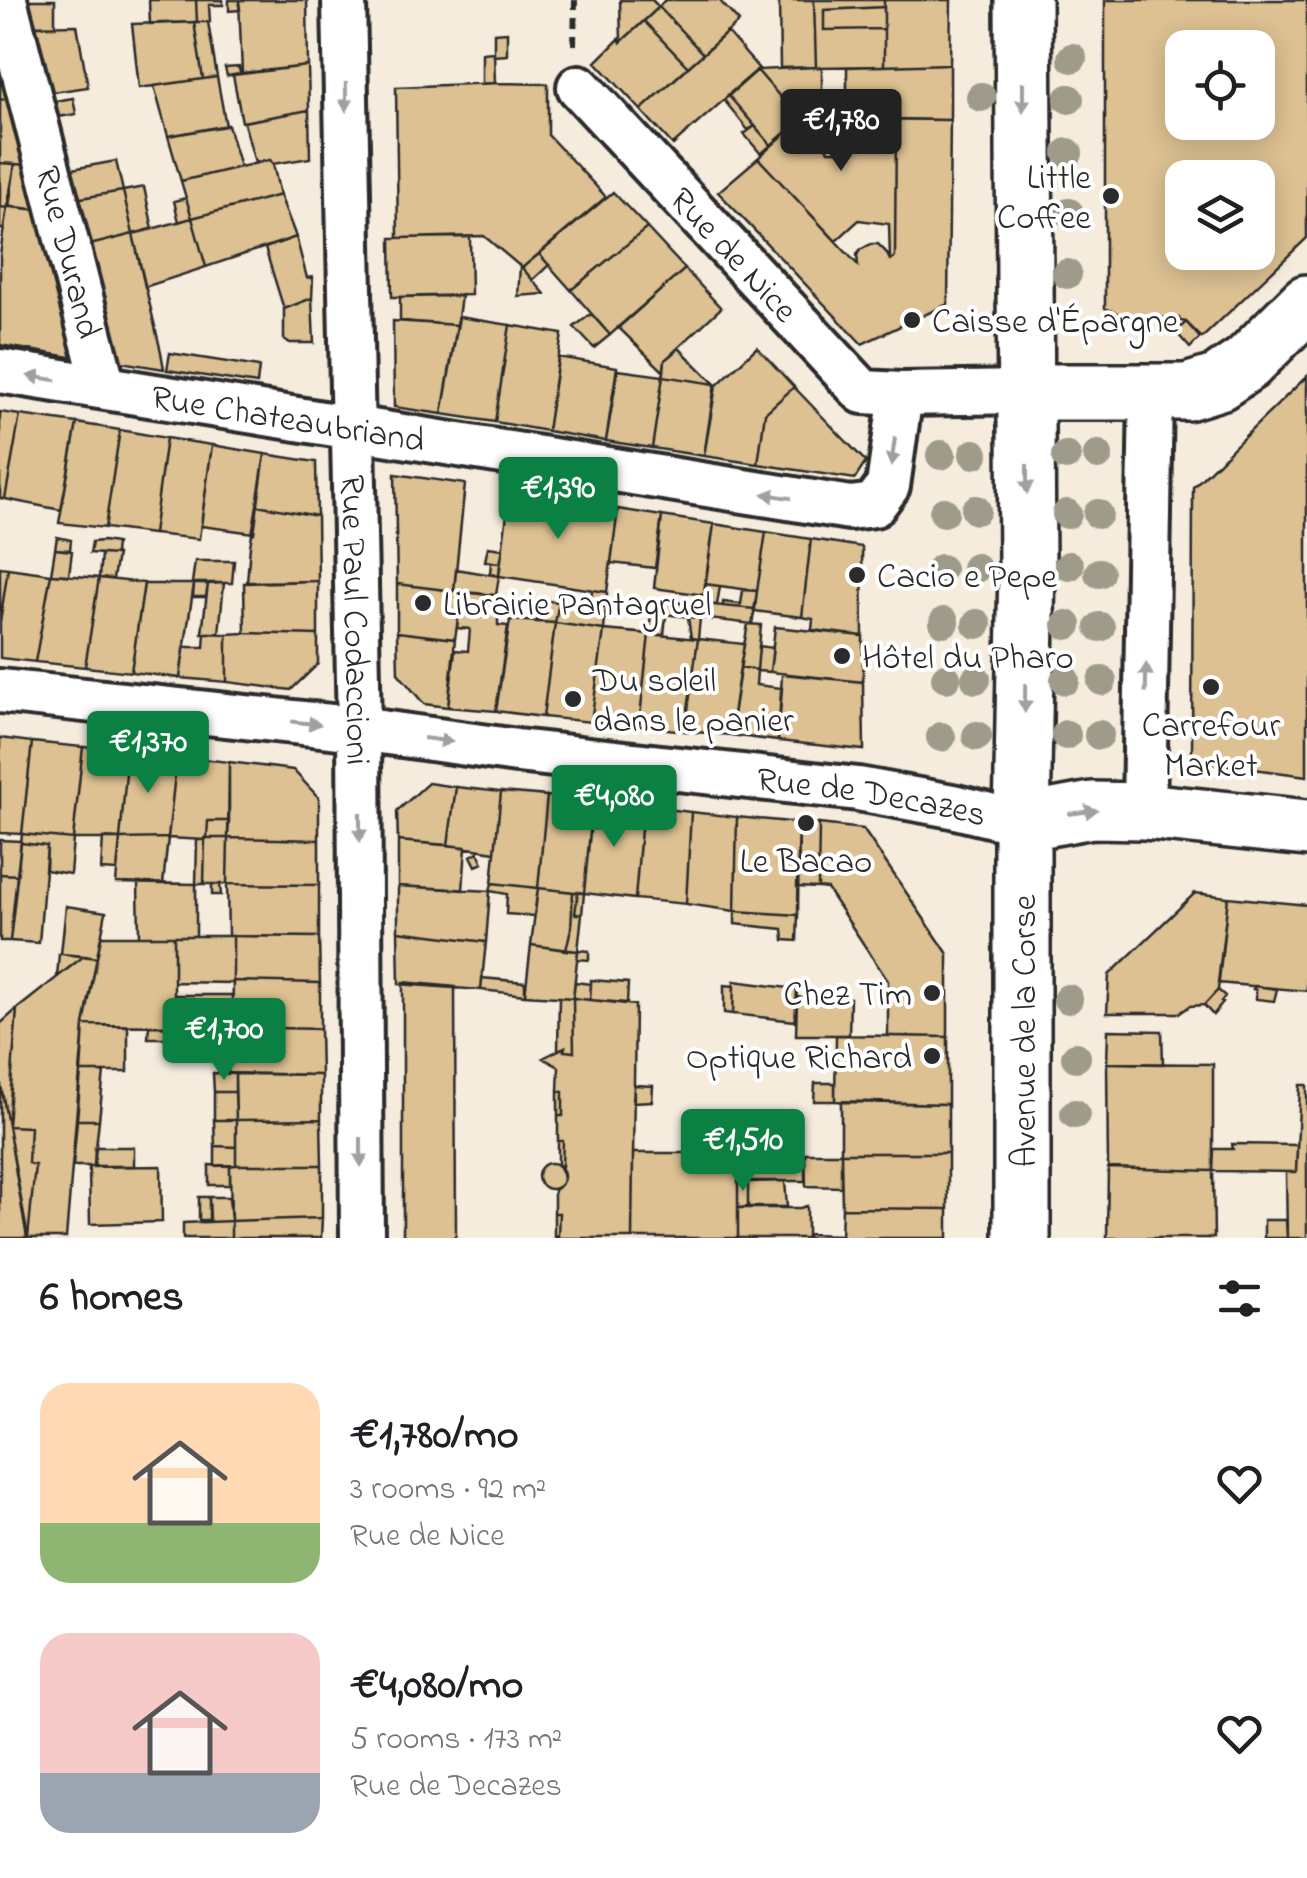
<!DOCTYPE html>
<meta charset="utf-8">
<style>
:root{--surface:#fff;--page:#f2f2f2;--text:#202124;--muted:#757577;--accent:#0b8043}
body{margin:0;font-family:"Indie Flower",sans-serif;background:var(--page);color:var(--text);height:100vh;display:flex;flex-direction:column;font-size:38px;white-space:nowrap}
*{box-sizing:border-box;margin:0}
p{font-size:32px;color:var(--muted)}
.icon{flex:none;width:55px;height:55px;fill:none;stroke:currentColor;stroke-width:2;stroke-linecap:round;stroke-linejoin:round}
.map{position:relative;height:1238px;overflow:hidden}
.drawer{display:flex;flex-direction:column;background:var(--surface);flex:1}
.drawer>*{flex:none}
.tools{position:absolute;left:1165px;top:30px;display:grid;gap:20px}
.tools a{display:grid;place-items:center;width:110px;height:110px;border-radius:20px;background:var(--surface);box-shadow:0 5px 25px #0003;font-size:50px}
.price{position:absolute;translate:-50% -85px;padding:0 22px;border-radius:10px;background:var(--accent);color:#fff;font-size:32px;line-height:65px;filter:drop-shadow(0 2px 5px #0008)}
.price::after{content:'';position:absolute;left:50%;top:60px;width:30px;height:22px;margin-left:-15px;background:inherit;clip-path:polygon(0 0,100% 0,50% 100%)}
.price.active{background:#222;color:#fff}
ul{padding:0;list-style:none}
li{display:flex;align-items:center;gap:30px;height:250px;padding:0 40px}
li span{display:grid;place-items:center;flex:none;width:280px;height:200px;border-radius:30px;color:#555}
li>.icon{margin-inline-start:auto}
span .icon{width:120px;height:120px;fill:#fffc;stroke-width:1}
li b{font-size:42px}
h2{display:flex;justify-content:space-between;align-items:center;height:120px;padding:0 40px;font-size:42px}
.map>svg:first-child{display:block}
.building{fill:#ddc192;stroke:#2b2b2b;stroke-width:2.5;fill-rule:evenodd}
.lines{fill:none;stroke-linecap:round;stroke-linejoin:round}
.street-casing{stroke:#2b2b2b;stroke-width:50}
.secondary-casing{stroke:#2b2b2b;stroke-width:62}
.path{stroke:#2b2b2b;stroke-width:6;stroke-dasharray:10 8;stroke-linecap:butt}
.street{stroke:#fff;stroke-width:42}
.secondary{stroke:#fff;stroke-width:55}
.tree{fill:#9e9b8a}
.oneway{fill:#a0a0a0}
.poi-dot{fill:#2b2b2b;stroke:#fff;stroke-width:4}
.labels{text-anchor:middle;stroke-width:8;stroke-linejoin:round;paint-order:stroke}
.poi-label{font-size:35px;fill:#2b2b2b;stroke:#fff;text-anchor:start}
.street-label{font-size:35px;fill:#2b2b2b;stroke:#fff}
</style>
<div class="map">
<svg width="1307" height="1238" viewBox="0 0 1307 1238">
<rect width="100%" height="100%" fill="#f5ecde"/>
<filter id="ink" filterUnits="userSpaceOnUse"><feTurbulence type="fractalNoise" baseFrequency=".01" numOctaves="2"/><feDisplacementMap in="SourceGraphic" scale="20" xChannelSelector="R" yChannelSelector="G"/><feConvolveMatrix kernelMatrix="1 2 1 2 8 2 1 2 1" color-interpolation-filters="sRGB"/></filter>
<g filter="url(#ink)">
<path class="building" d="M21 0H55V26H29Z
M149 0H196L197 22 150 24Z
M196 0H223V5H209L210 22H197Z
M229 0H239L240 10 229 11Z
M239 0H307L308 66 242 73Z
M620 0H652L659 7 621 42Z
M665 0H719L739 22 703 54 659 7Z
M779 0H814L816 67 780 68Z
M814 0H884V7L824 10V30L884 29V66L816 67Z
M884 0H951L950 64 884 66Z
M1105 0H1307V238L1202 338 1186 322 1180 321 1179 318H1128L1105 308ZM1182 48H1258V122H1182ZM1182 178H1258V252H1182Z
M659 7 703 54 688 67 644 21Z
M884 7V29L824 30V10Z
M644 21 688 67 641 110 596 62 619 39 621 42Z
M194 22H208L217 77 203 79Z
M194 22 203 79 139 88 132 24Z
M77 25 88 87 46 93 29 26Z
M507 32V55L494 56V33Z
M727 32 759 69 673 145 641 110Z
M494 52 495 83 482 84V53Z
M0 63 9 98 0 100Z
M950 64V120L847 119V67Z
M308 66 309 110 242 122 233 75Z
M239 67 240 74 227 76 225 68Z
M816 67 822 68V119L800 120 757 70Z
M757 70 800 120 771 145 728 95Z
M217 77 226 126 168 136 154 86Z
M495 83 548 84V135L606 197 522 268 484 236 398 238 396 87Z
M728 95 755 126 748 130 724 100Z
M9 98 28 165 0 163V100Z
M73 98 76 114 53 118 49 102Z
M309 110 310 158 273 164 270 160 255 163 244 122Z
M804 119 829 151H842V119H896L895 257 890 260 889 224 859 220 836 241 758 158 800 120Z
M896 119 950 120 948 304 862 344 718 192 758 158 858 265 857 255 860 250 871 244H878L886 252 890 260 895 257Z
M228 125 240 167 181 181 168 136Z
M755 126 771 145 761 154 744 134Z
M270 160 273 164 280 195 192 218 181 181Z
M116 161 123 191 75 199 67 170Z
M0 163 15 164 7 208 0 207Z
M15 164 28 165 40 210 9 207Z
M144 187 153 229 133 234 123 191Z
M123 191 133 234 86 246 75 199Z
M613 192 647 228 571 290 539 254Z
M280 195 296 237 206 267 192 218Z
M186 198 192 218 179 222 174 201Z
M7 206 40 210 76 358 0 345V255Z
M0 207 7 208 4 229H0Z
M192 218 206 267 145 287 133 234Z
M647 228 685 269 610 335 571 290Z
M133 234 161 352 164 369 114 361 86 246Z
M296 237 307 278 313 277 312 298 284 309 265 248Z
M470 237 471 295 392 297 391 238Z
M539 254 549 265 533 280 522 268Z
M520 266 522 268 545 294 518 296Z
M685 269 721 308 665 360 664 372 618 327Z
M461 296 457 325 400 321V297Z
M312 298 314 343H290L284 339V309Z
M591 314 610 335 594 348 574 327Z
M459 317 510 325 495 422 442 414Z
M393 321 457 325 442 414 394 407Z
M1186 322 1200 338 1190 348 1176 332Z
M510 325 562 334 547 431 495 422Z
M757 347 794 387 765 413 758 464 704 456 716 386Z
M679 348 715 384 663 376 665 360Z
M170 353 259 367 257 384 167 370Z
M558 357 617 367 606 441 547 431Z
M618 370 663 376 652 448 606 441Z
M663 376 715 384 704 456 652 448Z
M1307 376V776L1192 761 1193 487Z
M794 387 866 462 855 479 758 464 765 413Z
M0 412 20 415 5 499 0 498Z
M20 415 77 423 61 510 5 499Z
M77 423 120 430 105 528 59 523Z
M120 430 166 438 153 534 105 528Z
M166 438 212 445 199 539 153 534Z
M212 445 265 454 254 533 201 526Z
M265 454 316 462 317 516 257 505Z
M395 474 465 484 454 591 397 584Z
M510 491 618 509 607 592 499 576Z
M257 505 317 516 318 581 247 582 250 546Z
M618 509 662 516 655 568 611 563Z
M662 516 714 524 704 595 654 588Z
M714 524 766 532 757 591 705 584Z
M766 532 811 539 802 617 754 611Z
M57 537 71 540 70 550 55 549Z
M811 539 862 547 863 636 812 630 813 619 802 617Z
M103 541 116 543 115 555 90 553 92 542Z
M488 547 503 549 500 563 485 561Z
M55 549 72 551 69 575 51 574Z
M101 554 117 555 113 579 99 578Z
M195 561H234L232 583H192Z
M491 562 500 563 499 576 490 574Z
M0 567 8 568 0 622Z
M8 568 51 574 35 662 0 658V622Z
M456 569 499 576 496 595 454 591Z
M51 574 99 578 85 667 35 662Z
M99 578 144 583 131 672 85 667Z
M318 581V635L245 633 244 583Z
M224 583 219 633H202L208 584Z
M144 584H194L180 678 131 672Z
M194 584H208L206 597H193Z
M397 584 462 592 455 639 397 632Z
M705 584 720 586 717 605 703 604Z
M592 590 607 592 606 608 591 605Z
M743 590 757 591 755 609 723 606V602L741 604Z
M462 592 498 596V625L508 626 496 711 448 707 455 650 468 651 470 629 457 628Z
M653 599 702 606 700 618 651 613Z
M540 600 559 602 555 623 537 622Z
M559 602 606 608 604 630 555 623Z
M703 604 755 609 752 624 700 618Z
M651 613 666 615 664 635 649 634Z
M688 617 700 618 698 639 691 638Z
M510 620 555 623 543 717 496 711Z
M555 623 604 630 591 722 543 717Z
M748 624 761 625 757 670 740 667Z
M775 627 863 636V682L770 672Z
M604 630 649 634 639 726 591 722Z
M397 632 455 639 448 707 424 704 398 673Z
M205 633 227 634V682L180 678 184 647H204Z
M245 633 318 635V664L291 690 227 682V634Z
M649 634 698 639 685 731 639 726Z
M698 639 744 644 730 735 685 731Z
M759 646 773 648 770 672 757 671Z
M740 667 757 670 756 685 782 688 778 741 730 735Z
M782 674 863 682 864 750 778 741Z
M0 738 32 742 22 834 0 833Z
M32 742 83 747 73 839 22 834Z
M83 747 128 751 120 839H73Z
M128 751 177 756 168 838 120 839Z
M177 756 229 762V821H208L207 838 205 840 168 838Z
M229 762 293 770 319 798V840L228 838Z
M428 783 456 787 448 845 398 841 397 811Z
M456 787 501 792 495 852 448 845Z
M501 792 547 796 538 888 492 883Z
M547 796 593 801 584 893 538 888Z
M593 801 643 806 635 899 584 893Z
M643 806 691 812 686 904 635 899Z
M691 812 737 817 735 911 686 904Z
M737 817 799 823 798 915 735 911Z
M208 821H229L228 838H207Z
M799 823 819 824 818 888 797 887Z
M819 824 863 829 948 954V1037L888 1036V981L827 889 818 888Z
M22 834 73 839 70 874 46 870 47 846 21 843Z
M103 838 120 839 117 871 101 870Z
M168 838 163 884 116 883 120 839Z
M205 838H228L227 884H204Z
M228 838 319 840V885L227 884Z
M0 840 21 841 17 875 0 874Z
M197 840H205L204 884H196Z
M398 841 466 847 463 890 398 886Z
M21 843 47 846 39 943 10 941Z
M478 852 483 863 476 866 471 856Z
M0 874 17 875 10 941H0Z
M138 883 196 884V936H139Z
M492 883 538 888 534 916 506 914 507 894 490 891Z
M212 884H220L221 895H212Z
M227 884 319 885V937L228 936Z
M398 886 490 891 486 942 398 931Z
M538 888 573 892 571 928 566 950 531 945Z
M573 892H578L575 914H582L578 951 566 950 571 928Z
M578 892 584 893 582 914H575Z
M1195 893 1228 897 1218 990 1204 1005 1190 1006 1180 1013H1107L1109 975Z
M1228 897 1307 905V991L1218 983Z
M66 906 106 912 97 958 61 954Z
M735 911 798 915 797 941 784 940 783 929 735 924Z
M398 931 486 942 481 990 399 984Z
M101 936H174V1026L84 1025Z
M174 936H233V983L174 982Z
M233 936 319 937 320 983 233 981Z
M531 945 578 951 573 998 525 995Z
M578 950 589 951V960L577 959Z
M59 954H61L84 956 57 977Z
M84 956 97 958 84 1025 66 1238H28L35 1165 28 1163 30 1127 8 1126 17 1009Z
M482 978 525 982V995L481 990Z
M591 980 628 983 627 1003 590 1000Z
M233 981 320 983V1029L232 1027Z
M734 981 797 989 795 1021 733 1014Z
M403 982 455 987 456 1238H403Z
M575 982 591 984 590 1000 573 998Z
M724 985 734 986 733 1014 724 1013Z
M1255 986 1277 989 1274 1001 1256 999V990L1253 989Z
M1218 990 1225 996 1221 1002 1223 1003 1213 1015 1204 1005Z
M174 995H232V1027L174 1026Z
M559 997 573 998 574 1052 564 1051 565 1047 558 1050Z
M797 997 850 998 849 1035H796Z
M573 998 635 1005 632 1238H554L558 1236 559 1213H554V1190L561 1185 564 1178 558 1165 562 1166 563 1141H558V1116H563V1092L558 1091 559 1067 543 1058 565 1047 564 1051 574 1052Z
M17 1009 8 1126 0 1079V1024Z
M84 1025 128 1026V1072H81Z
M149 1026 185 1027V1038H148Z
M185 1027H228V1042L185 1041Z
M228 1027 320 1029 321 1075 228 1073Z
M1108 1030 1162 1031 1163 1064 1107 1063Z
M836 1035 948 1037V1104L835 1101Z
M1107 1063 1213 1064V1171L1108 1168Z
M81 1072H104L99 1120H77Z
M213 1073 235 1074V1092H214Z
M235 1074 321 1075V1119L236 1120Z
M0 1079 8 1126 27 1238H0Z
M815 1083H835V1101H814Z
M634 1085 653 1086 652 1101 633 1102Z
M1300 1085H1307V1238H1287L1286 1172H1296Z
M558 1091 563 1092V1116H558Z
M214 1092H235L236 1120H214Z
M841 1102 948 1104V1153H841Z
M321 1119 322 1165H236V1120Z
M77 1120H99L94 1166H73Z
M214 1120H236V1147L215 1146Z
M8 1126 30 1127 28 1163 35 1165 28 1238Z
M558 1141H563L562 1166 558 1165Z
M1232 1144 1297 1145 1296 1172 1213 1171 1214 1149H1233Z
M215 1146 236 1147V1165L215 1166Z
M95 1147H134V1166H94Z
M633 1153H805V1181H738V1238H632Z
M805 1153H841V1187L806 1186Z
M841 1153H948V1209L842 1208Z
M538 1176a13 13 0 1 1 26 0a13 13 0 1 1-26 0Z
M209 1165 230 1166V1185H209Z
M236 1165H322V1218L231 1221 230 1166Z
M161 1166 162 1222 90 1224 89 1167Z
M1108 1168 1213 1171 1214 1238H1107Z
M738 1181 748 1182V1207L738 1208Z
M785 1181 787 1207H748V1182Z
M199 1197H209L210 1220H199Z
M209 1197H229L231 1221 209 1222Z
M807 1206V1238H738V1208H800Z
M842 1208 948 1209V1238H841Z
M554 1213H559L558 1236H554Z
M322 1218 321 1238H231V1221Z
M1264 1220H1286L1287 1238H1264Z
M231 1221V1238H183V1223Z
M807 1234 841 1235V1238H807Z"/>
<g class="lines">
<defs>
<g id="street">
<path id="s1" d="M5 0 104 387"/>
<path id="s2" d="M344 0 359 729 362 1238"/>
<path id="s3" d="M579 87 863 392 901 394 1026 392"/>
<path id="s4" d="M0 371 850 508 874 505 888 486 901 394"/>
<path id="s5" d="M0 691 359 729 517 751 858 789 952 806 1022 823"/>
<path d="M1144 811 1151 392"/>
</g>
<path id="secondary" d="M1026 392H1187L1219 382 1247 363 1307 303
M1022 823 1092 810 1144 811 1307 828
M1022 1238V823L1027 565 1023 0"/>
</defs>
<use href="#street" class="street-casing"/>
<use href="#secondary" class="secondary-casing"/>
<path class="path" d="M574 45 575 0"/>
<use href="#street" class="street"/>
<use href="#secondary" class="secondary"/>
</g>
<g class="tree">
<circle cx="1072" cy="58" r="15"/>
<circle cx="981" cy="97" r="15"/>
<circle cx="1069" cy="99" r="15"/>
<circle cx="1068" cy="153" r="15"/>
<circle cx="1069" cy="213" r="15"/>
<circle cx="1067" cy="274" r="15"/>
<circle cx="974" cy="454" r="15"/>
<circle cx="941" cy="455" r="15"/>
<circle cx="1098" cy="455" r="15"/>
<circle cx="1066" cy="456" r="15"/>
<circle cx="976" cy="510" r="15"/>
<circle cx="944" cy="512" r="15"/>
<circle cx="1067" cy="514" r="15"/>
<circle cx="1098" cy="514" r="15"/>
<circle cx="1069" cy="566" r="15"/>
<circle cx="976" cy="568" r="15"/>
<circle cx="941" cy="569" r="15"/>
<circle cx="1099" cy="573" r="15"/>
<circle cx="944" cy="622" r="15"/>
<circle cx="977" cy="624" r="15"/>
<circle cx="1067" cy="625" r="15"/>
<circle cx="1100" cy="627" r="15"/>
<circle cx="946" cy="678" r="15"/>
<circle cx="976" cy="679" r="15"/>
<circle cx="1065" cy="680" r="15"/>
<circle cx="1102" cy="681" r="15"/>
<circle cx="1066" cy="735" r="15"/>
<circle cx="1099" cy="735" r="15"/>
<circle cx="977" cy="736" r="15"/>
<circle cx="941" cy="737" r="15"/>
<circle cx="1068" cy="999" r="15"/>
<circle cx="1076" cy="1057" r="15"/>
<circle cx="1075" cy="1114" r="15"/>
</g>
<defs><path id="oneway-solid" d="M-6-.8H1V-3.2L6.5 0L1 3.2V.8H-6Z" transform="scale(2.5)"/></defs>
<g class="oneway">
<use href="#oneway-solid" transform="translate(346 97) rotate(89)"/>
<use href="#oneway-solid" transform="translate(1023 97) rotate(90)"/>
<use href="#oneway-solid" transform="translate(42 378) rotate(-171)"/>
<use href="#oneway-solid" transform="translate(893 452) rotate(98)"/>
<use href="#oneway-solid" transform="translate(1027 479) rotate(90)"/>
<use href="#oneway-solid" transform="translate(777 496) rotate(-171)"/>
<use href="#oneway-solid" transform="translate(1146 678) rotate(-89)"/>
<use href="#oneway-solid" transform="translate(1025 698) rotate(91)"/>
<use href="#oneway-solid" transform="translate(306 723) rotate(6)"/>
<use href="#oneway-solid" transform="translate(438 740) rotate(8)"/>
<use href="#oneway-solid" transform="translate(1083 812) rotate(-8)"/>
<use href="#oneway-solid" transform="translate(360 827) rotate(90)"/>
<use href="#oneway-solid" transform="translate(361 1152) rotate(90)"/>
</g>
</g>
<g class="poi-dot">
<circle cx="1111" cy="196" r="10"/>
<circle cx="912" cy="320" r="10"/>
<circle cx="857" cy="575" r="10"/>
<circle cx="423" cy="603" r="10"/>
<circle cx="842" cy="656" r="10"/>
<circle cx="1211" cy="687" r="10"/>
<circle cx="573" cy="699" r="10"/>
<circle cx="806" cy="823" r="10"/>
<circle cx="932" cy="993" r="10"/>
<circle cx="932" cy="1056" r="10"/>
</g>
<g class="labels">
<g class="poi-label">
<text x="1091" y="188" text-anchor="end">Little<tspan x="1091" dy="40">Coffee</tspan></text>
<text x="932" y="332">Caisse d'Épargne</text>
<text x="877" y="587">Cacio e Pepe</text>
<text x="443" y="615">Librairie Pantagruel</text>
<text x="862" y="668">Hôtel du Pharo</text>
<text x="593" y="691">Du soleil<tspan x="593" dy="40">dans le panier</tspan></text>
<text x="1211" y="736" text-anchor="middle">Carrefour<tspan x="1211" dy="40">Market</tspan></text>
<text x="806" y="872" text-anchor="middle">Le Bacao</text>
<text x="912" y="1005" text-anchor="end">Chez Tim</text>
<text x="912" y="1068" text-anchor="end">Optique Richard</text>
</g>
<g class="street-label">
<text dy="12" stroke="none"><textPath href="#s1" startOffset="260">Rue Durand</textPath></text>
<text dy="12" stroke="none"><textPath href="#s3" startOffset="228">Rue de Nice</textPath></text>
<text dy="12" stroke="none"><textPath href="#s4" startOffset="292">Rue Chateaubriand</textPath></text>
<text dy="12" stroke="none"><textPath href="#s2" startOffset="620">Rue Paul Codaccioni</textPath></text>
<text dy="12" stroke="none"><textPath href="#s5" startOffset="878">Rue de Decazes</textPath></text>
<text transform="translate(1023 1031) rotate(-90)" y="12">Avenue de la Corse</text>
</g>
</g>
</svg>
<div class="tools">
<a><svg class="icon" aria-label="locate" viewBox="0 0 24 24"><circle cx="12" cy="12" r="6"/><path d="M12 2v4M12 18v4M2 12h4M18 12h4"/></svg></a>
<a><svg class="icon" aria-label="layers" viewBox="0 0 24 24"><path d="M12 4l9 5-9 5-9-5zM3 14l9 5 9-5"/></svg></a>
</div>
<b class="price active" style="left:841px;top:174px">€1,780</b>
<b class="price" style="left:558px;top:542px">€1,390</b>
<b class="price" style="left:148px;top:796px">€1,370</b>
<b class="price" style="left:614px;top:850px">€4,080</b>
<b class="price" style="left:224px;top:1083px">€1,700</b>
<b class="price" style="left:743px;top:1194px">€1,510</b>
</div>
<section class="drawer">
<h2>6 homes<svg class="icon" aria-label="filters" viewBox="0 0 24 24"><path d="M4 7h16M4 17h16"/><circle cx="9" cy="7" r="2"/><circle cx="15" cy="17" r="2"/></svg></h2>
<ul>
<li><span style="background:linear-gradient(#ffd9b3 70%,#8fb573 0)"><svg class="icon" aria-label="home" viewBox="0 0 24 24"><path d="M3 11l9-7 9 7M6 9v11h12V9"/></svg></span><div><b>€1,780/mo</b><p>3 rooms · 92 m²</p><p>Rue de Nice</p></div><svg class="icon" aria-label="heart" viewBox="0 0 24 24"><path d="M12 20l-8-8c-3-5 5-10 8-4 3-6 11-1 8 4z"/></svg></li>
<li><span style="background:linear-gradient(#f6c9c9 70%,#9aa5b1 0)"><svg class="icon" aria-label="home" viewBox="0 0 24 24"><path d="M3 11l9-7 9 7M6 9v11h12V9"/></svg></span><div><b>€4,080/mo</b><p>5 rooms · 173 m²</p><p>Rue de Decazes</p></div><svg class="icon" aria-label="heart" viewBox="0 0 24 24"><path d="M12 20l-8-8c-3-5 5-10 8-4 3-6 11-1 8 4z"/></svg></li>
</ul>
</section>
